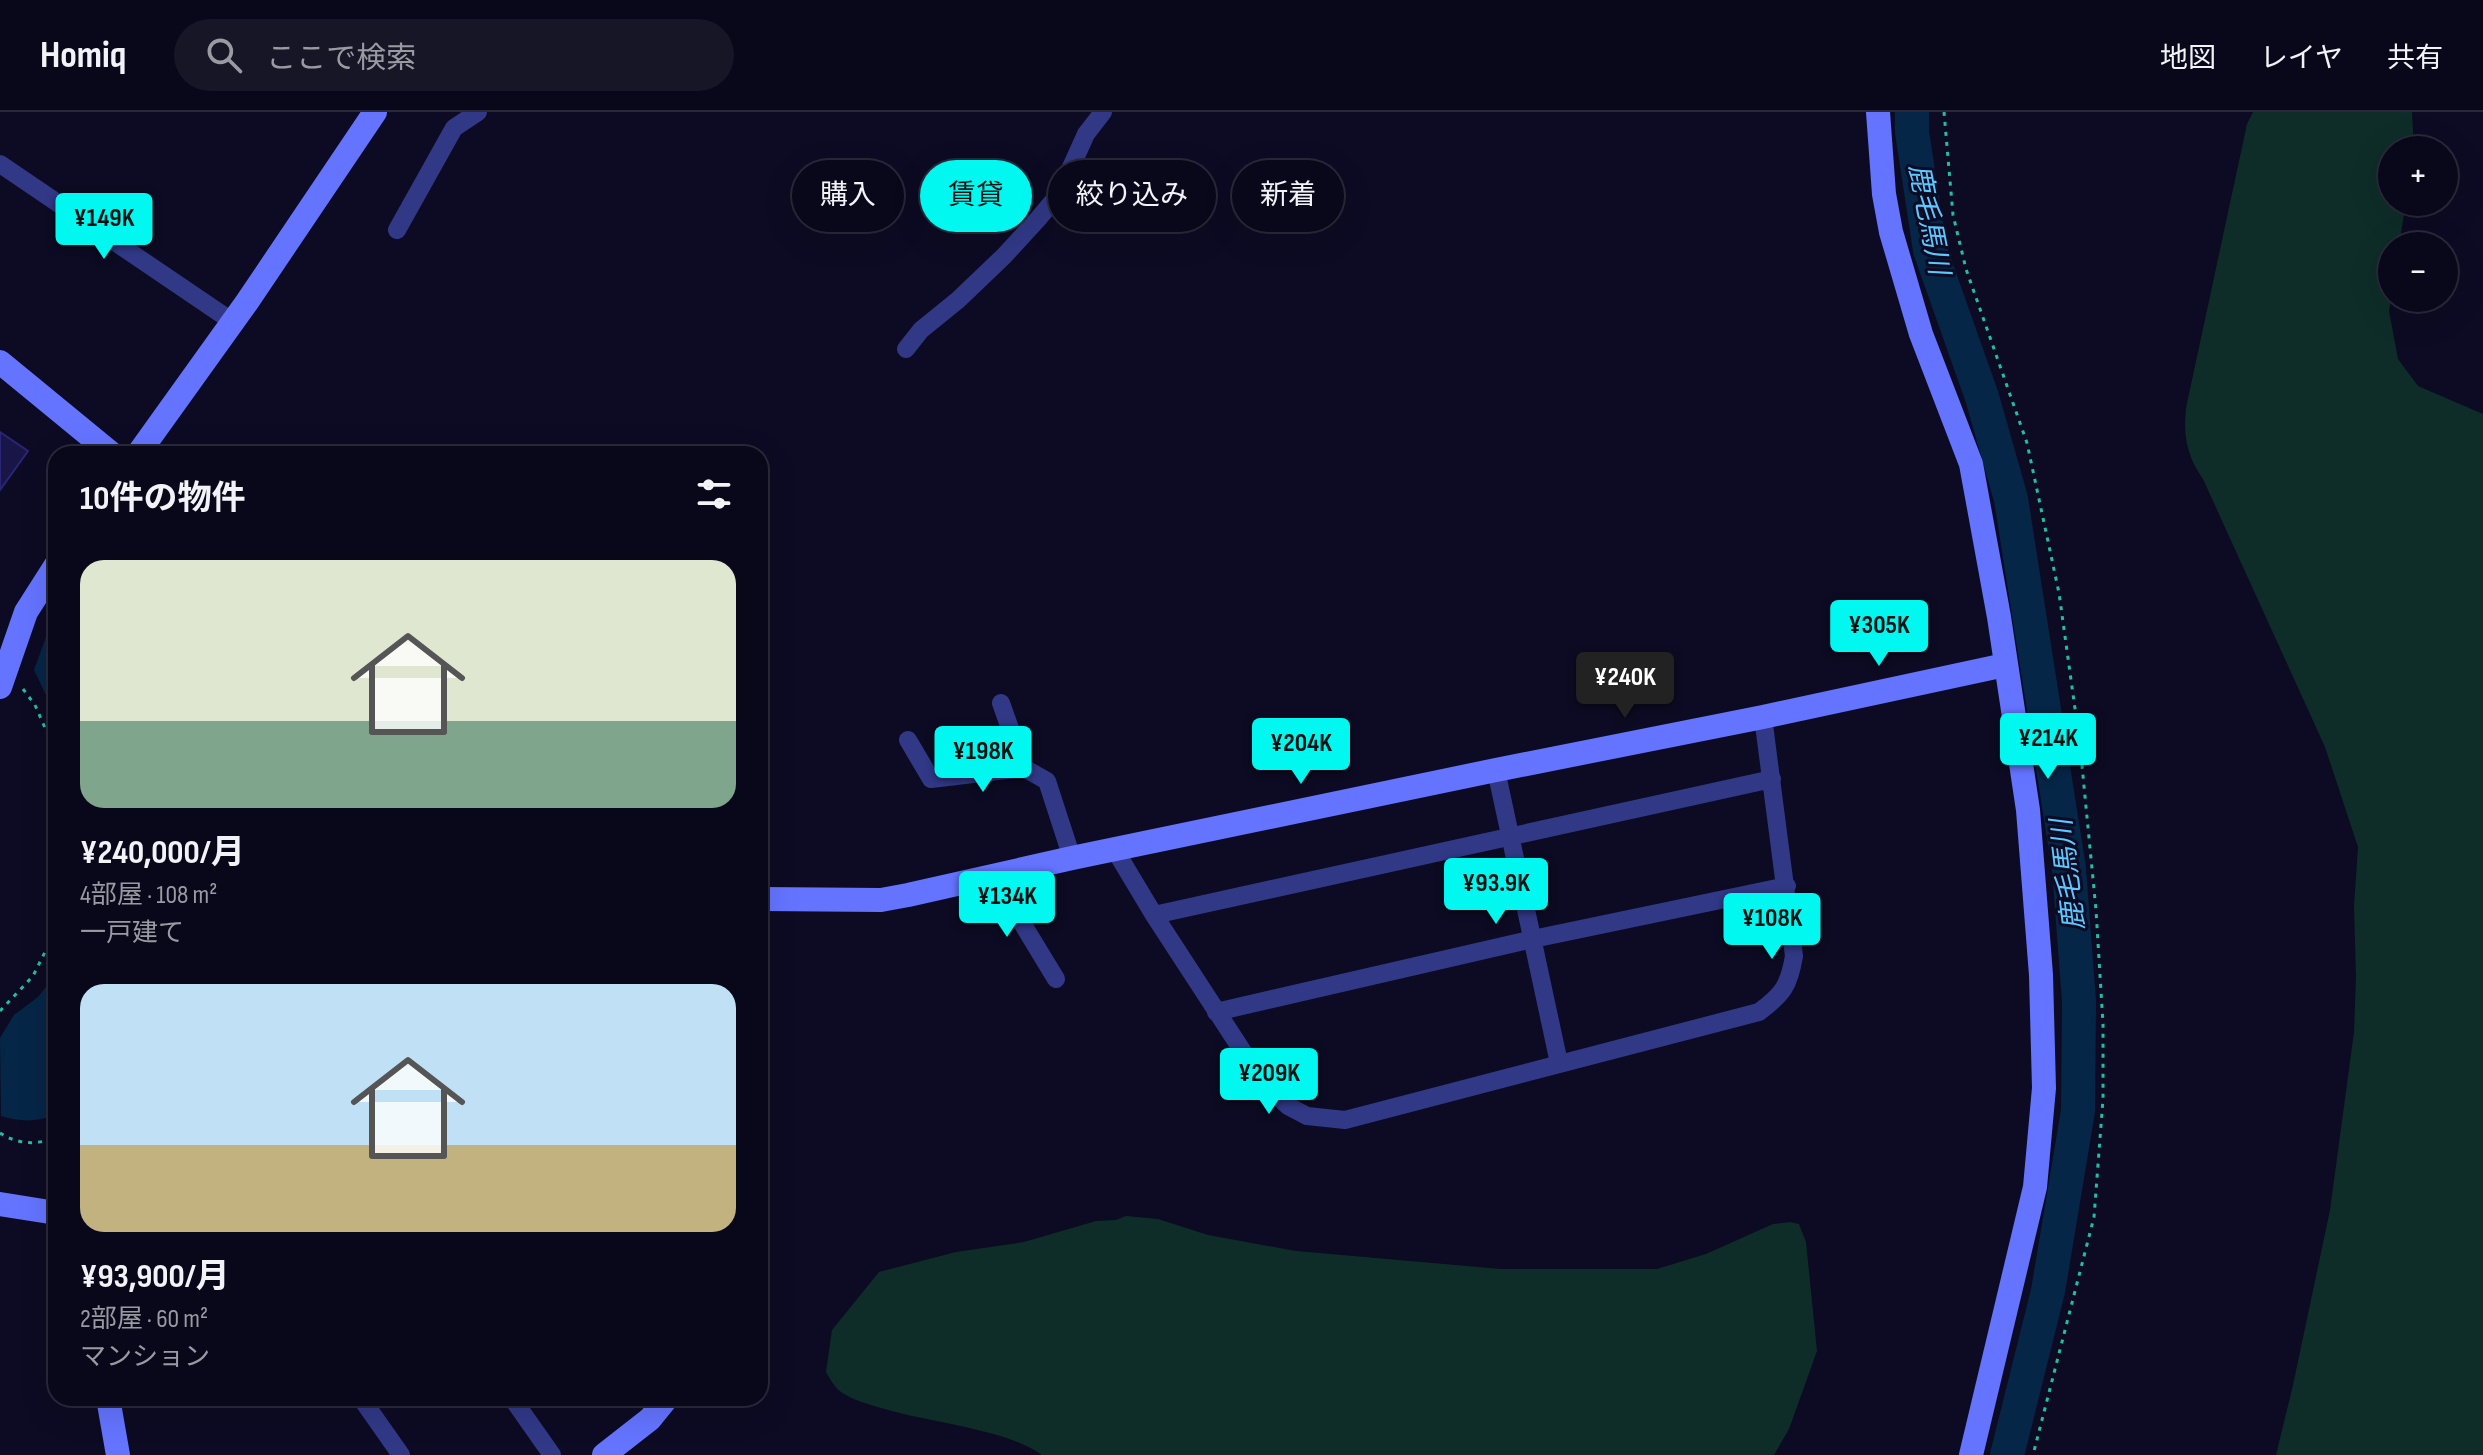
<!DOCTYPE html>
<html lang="ja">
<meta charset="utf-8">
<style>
:root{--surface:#09081a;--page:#171627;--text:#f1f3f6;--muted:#999aa2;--line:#292939;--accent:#00f8f1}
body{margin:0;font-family:"Sofia Sans Condensed","Noto Sans JP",sans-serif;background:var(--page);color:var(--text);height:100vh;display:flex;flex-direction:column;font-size:30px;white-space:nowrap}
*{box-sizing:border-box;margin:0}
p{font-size:26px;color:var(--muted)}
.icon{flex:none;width:44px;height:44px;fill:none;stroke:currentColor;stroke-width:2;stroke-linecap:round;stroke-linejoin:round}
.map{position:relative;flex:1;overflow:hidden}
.sheet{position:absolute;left:48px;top:334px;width:720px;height:960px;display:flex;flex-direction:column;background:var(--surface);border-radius:24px;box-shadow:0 8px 32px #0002,0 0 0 2px var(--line)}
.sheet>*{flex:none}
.banner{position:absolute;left:792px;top:48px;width:760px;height:72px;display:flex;gap:16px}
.tools{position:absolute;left:2378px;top:24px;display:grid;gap:16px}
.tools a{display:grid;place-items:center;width:80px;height:80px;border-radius:50%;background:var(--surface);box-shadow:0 8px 32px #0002,0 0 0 2px var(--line);font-size:40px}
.price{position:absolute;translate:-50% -68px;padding:0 18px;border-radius:8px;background:var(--accent);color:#111;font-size:26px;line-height:52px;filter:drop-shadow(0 2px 4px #0008)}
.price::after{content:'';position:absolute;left:50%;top:48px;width:24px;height:18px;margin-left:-12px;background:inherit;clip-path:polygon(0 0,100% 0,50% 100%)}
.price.active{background:#222;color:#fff}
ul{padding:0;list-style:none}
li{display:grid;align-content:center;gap:16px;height:424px;padding:0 32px}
li span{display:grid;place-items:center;height:248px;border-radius:24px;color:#555}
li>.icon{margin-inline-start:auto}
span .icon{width:144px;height:144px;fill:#fffc;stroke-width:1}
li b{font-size:34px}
h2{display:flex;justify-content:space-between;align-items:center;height:96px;padding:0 32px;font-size:34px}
.tag{padding:0 28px;border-radius:36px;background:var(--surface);box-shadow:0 8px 32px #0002,0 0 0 2px var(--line);font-size:28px;line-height:72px}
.tag.active{background:var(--accent);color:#111}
header{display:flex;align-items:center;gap:48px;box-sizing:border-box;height:112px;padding:0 40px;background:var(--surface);border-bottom:2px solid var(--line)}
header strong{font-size:38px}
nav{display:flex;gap:44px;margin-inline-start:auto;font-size:28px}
.search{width:560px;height:72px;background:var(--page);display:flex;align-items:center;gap:20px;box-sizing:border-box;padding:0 28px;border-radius:44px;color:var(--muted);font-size:30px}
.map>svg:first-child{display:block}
.green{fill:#0e2d28}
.water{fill:#062647}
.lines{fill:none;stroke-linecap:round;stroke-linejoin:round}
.river{stroke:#062647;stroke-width:34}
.building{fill:#191546;stroke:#2a2574;stroke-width:2}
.path{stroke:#21bfa1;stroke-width:3;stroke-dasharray:4 6;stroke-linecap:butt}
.street{stroke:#313987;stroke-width:18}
.secondary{stroke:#6474ff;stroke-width:24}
.labels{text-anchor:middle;stroke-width:6;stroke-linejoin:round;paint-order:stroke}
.water-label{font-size:28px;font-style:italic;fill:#5bc8ff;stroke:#0c0b23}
</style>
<header>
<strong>Homiq</strong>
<div class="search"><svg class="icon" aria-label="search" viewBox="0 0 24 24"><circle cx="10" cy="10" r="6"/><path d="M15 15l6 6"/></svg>ここで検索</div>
<nav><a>地図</a><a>レイヤ</a><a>共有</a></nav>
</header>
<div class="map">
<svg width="2483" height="1343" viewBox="0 0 2483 1343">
<rect width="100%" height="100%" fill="#0c0b23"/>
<path class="green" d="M2253 0H2412L2414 38H2392V90H2406L2399 134H2392V180L2389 199 2398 247 2418 274 2483 302V1343H2276L2293 1273 2330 1098 2354 920 2356 864 2354 794 2358 735 2325 635 2203 367C2187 344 2183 324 2186 296L2247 12Z
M1126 1104 1158 1107 1208 1123 1296 1139 1501 1157H1657L1706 1142 1773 1112 1790 1110 1799 1112 1806 1130 1817 1239 1789 1317 1774 1343H1042C1007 1317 926 1310 881 1296 868 1292 852 1288 841 1280 835 1276 830 1267 826 1260L832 1218 879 1160 956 1140 1024 1130 1096 1109 1116 1108Z"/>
<path class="water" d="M56 497V604L34 558Z
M56 862V1003C36 1010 21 1010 1 1004L0 926 14 903 38 885Z"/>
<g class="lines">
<path class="river" d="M1912 0V20L1930 138 1982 285 2011 387 2069 757 2079 889 2078 999 2048 1179 2007 1343"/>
</g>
<path class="building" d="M0 320 28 339 0 378Z"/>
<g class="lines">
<path class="path" d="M1944 0 1953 103 1966 157 2027 331 2059 481 2080 633 2096 798 2103 912V987L2094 1105 2033 1343
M23 577 35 593 56 641
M0 899 33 864 56 818
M0 1021C17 1032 37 1034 56 1025"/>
<path class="street" d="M0 52 233 210
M397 118 454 16 478 0
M906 237 921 218 958 188 1004 144 1038 107 1059 82 1086 22 1103 0
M1001 591 1024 656
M908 628 931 667 1024 656 1047 669 1072 746
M1496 658 1559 951
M1115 738 1154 803 1262 969 1288 994 1307 1004 1345 1008 1759 900C1783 882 1789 874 1794 844L1763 605
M994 765 1056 867
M1154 803 1772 667
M1216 900 1533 827 1787 774
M361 1286 401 1343
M512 1286 552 1343"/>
<path class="secondary" d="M1878 0 1884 82 1891 120 1921 222 1971 352 1999 505 2028 698 2041 863 2044 976 2035 1075 1971 1343
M0 250 112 342
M138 342 247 190 375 0
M0 575 26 500 56 453
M760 787 881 788 908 783 1072 746 1496 658 1763 605 2005 553
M0 1092 56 1101
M108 1286 118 1343
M604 1343 650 1307 667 1286"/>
</g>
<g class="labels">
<g class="water-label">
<text transform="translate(1930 107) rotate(79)" y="10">鹿毛馬川</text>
<text transform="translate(2067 763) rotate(-97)" y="10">鹿毛馬川</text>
</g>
</g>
</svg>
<div class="tools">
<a>+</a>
<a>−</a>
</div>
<b class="price" style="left:104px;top:149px">¥149K</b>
<b class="price" style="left:1879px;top:556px">¥305K</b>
<b class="price active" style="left:1625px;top:608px">¥240K</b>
<b class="price" style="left:2048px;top:669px">¥214K</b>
<b class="price" style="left:1301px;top:674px">¥204K</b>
<b class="price" style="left:983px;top:682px">¥198K</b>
<b class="price" style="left:1496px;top:814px">¥93.9K</b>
<b class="price" style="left:1007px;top:827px">¥134K</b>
<b class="price" style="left:1772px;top:849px">¥108K</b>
<b class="price" style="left:1269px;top:1004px">¥209K</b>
<div class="banner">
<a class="tag">購入</a>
<a class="tag active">賃貸</a>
<a class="tag">絞り込み</a>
<a class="tag">新着</a>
</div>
<section class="sheet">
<h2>10件の物件<svg class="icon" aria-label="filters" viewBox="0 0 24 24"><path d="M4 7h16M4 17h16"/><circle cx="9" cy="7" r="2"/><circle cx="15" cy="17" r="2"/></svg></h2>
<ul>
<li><span style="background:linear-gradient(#dfe7d0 65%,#7fa58c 0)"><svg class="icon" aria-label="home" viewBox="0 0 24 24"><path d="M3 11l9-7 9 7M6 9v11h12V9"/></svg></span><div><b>¥240,000/月</b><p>4部屋 · 108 m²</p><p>一戸建て</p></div></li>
<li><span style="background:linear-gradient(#bfe0f5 65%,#c2b280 0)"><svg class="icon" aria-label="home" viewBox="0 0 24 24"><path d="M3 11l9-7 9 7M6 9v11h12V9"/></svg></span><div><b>¥93,900/月</b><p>2部屋 · 60 m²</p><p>マンション</p></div></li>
</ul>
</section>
</div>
